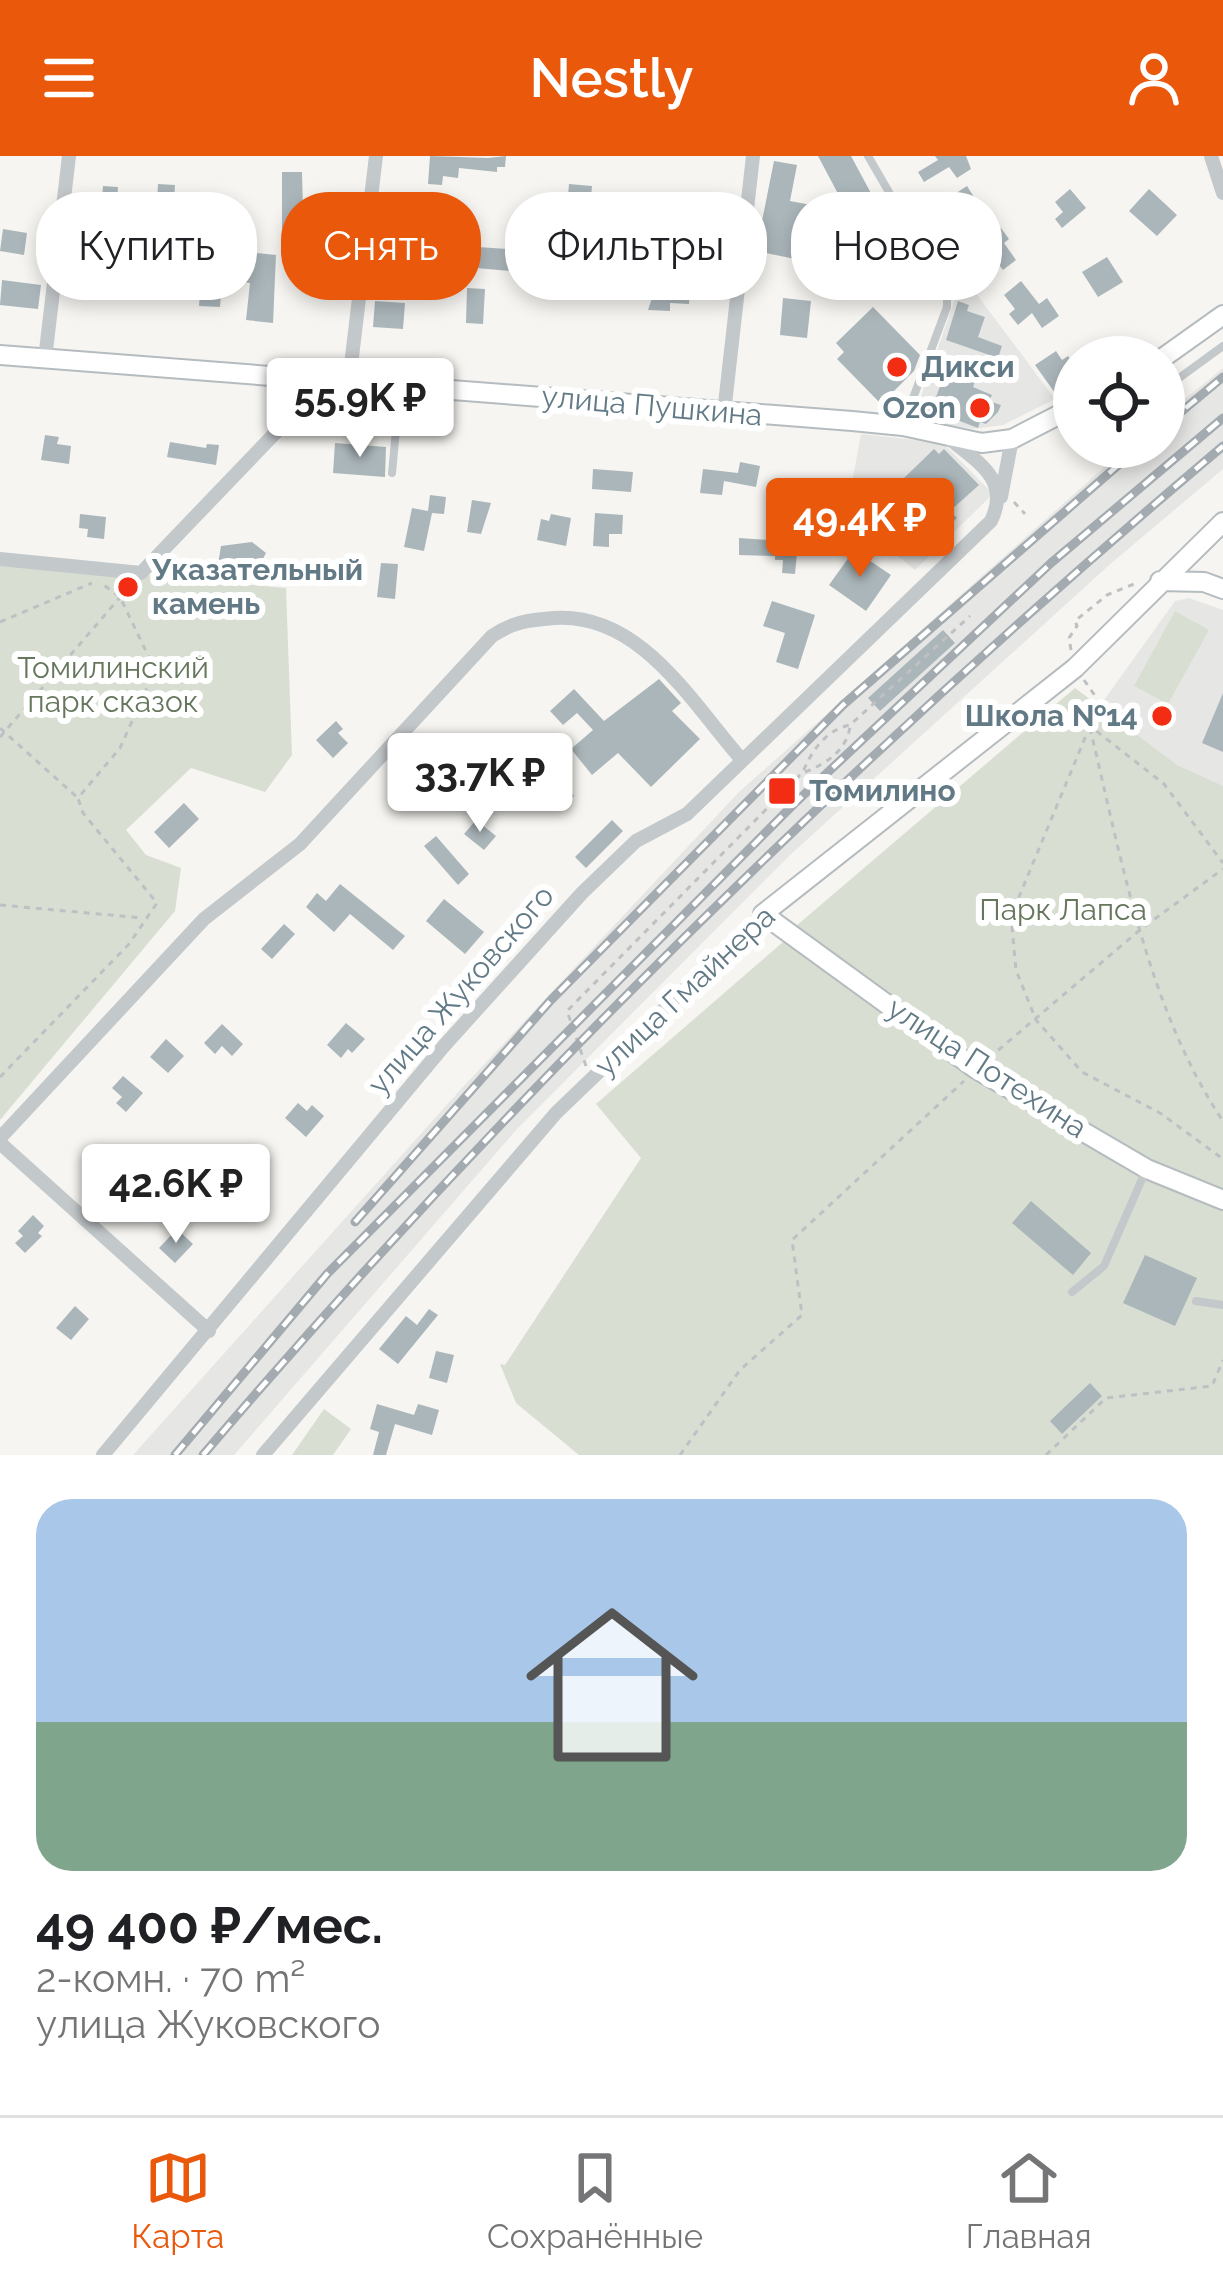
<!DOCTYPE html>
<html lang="ru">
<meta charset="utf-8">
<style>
:root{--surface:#fff;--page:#f6f6f6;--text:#202124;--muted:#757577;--line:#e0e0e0;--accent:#ea580c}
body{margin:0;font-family:Raleway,sans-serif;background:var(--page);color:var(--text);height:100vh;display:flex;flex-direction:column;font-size:45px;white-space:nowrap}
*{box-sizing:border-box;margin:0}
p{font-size:39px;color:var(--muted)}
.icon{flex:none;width:66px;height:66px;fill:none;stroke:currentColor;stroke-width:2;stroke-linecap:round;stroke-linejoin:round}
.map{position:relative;height:1299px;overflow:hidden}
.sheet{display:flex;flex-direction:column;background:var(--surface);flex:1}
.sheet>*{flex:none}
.hud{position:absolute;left:36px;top:36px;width:1152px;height:108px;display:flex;gap:24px}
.buttons{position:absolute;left:1053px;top:180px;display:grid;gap:24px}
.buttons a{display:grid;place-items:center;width:132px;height:132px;border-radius:50%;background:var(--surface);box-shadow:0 6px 18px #0003;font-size:60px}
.price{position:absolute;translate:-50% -102px;padding:0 27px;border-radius:12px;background:#fff;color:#222;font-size:39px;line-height:78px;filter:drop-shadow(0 3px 6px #0008)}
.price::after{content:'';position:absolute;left:50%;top:72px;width:36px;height:27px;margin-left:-18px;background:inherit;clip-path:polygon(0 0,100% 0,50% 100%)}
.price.on{background:var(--accent);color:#fff}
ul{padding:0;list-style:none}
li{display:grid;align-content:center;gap:24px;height:636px;padding:0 36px}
li span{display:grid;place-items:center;height:372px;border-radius:36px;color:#555}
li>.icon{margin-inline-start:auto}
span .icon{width:216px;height:216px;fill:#fffc;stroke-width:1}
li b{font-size:51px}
.pill{padding:0 42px;border-radius:48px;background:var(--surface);box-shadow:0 6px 18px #0003;font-size:42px;line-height:108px}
.pill.on{background:var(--accent);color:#fff}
header{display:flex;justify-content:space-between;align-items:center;height:156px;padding:0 36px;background:var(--accent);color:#fff;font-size:54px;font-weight:600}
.dock{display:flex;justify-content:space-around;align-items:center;height:168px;border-top:3px solid var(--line);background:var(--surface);font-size:33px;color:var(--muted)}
.dock a{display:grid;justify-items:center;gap:6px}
.dock .on{color:var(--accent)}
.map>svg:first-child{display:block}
.built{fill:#e6e7e5}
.green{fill:#d8ded2}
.building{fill:#abb6ba}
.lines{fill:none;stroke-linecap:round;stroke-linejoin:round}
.secondary-casing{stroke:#b5bcbf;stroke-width:22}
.path{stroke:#bec1c3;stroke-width:3;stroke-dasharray:6 6;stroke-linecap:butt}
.lane{stroke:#c3c8cb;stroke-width:8}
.street{stroke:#c3c8cb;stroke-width:14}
.secondary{stroke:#fff;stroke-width:18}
.rail-casing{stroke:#a3abb0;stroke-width:9}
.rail{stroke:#fff;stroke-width:4.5;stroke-dasharray:14;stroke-linecap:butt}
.poi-dot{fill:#f32d14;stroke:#fff;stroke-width:4.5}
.labels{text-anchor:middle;stroke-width:12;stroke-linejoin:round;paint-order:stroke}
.poi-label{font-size:30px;font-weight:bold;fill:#627a86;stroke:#fff;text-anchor:start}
.street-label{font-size:30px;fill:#627a86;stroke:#fff}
.park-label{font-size:30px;fill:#66775d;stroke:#fff}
</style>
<header><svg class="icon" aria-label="menu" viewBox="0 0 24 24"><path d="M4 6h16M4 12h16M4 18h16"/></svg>Nestly<svg class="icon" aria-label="person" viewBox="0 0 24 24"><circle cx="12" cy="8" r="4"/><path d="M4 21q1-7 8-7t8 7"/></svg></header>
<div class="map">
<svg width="1223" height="1299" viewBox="0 0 1223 1299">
<rect width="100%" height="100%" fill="#f6f5f1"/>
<path class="built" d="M963 120 1055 243 1003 269 973 273 913 263Z
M1223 212V313L1108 410 789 700 517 973 234 1299H133L461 933 738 637 1127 291H1164V260Z
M861 278 943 287 993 338 915 414 846 359Z
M1189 442 1223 454V669L1101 573 1102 547 1175 445Z"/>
<path class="green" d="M0 405 286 432 292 599 265 636 191 612 126 674 146 699 181 712 175 755 0 964Z
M1175 455 1209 474 1168 548 1134 530Z
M1075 532 1177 609 1223 630V1299H579L516 1247 500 1208 505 1209 641 1002 596 948 798 773 796 770Z
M324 1253 351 1273 333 1299H292Z"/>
<path class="building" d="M430 0 488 2 506 0 505 11H497V16L459 12 458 22 443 20 442 29 428 28Z
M818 0H851L894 80 876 90 851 45 844 49Z
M935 0H966L971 13 957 22 949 11 924 26 918 16 938 4Z
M774 5 797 9 790 45 811 49 800 104 756 95Z
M282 16H302L303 55 324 56 322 83 282 81Z
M158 28 175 29 173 66 156 65Z
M569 28 592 30 590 54 567 52Z
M103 30 118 31 116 67 100 66Z
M967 30 977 46 954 60 944 45Z
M1070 33 1086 52 1062 72 1055 63 1063 56 1055 46Z
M1149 33 1177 59 1157 80 1129 55Z
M1001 72 1009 83 1004 87 1016 104 1003 114 990 97 965 111 954 95 981 76 985 83Z
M3 73 27 77 24 99 0 95Z
M507 89 522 91V116L476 112 478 91 507 93Z
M397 95 456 105 452 128 394 118Z
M245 96 276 99 273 167 246 164 250 127 243 126Z
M1107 101 1123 126 1098 141 1082 116Z
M572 107 595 110 592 131 570 128Z
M2 124 41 129 38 153 0 149Z
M201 124 222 126 220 151 199 150Z
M1021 125 1039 148 1047 142 1059 160 1042 172 1032 157 1018 169 1009 158 1015 153 1004 139Z
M667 127 690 128 689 148 670 147V155L648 154 655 133 666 134Z
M467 132 485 133 483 168 466 167Z
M783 142 811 145 807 182 780 179Z
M375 145 405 147 403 173 373 171Z
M958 145 969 149 967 155 985 161 978 181 1002 190 998 202 946 184Z
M873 151 920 199 914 215 881 248 837 203 844 196 836 187Z
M1056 195 1062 204 1068 200 1074 209V223L1055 237 1035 209Z
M944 220 962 227 964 221 975 226 973 231 992 239 989 245 1001 249 998 256 986 268 980 266 978 272 931 254Z
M45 279 59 281 57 288 71 290 69 308 41 304Z
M170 286 206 292 207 288 219 289 216 309 167 301Z
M335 287 386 291 385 321 333 317Z
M934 293 939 298 944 293 979 329 950 355 957 362 921 396 876 349Z
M740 306 760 310 756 331 724 325 722 339 700 337 703 313 738 317Z
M593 313 633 316 631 336 592 333Z
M430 339 446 341 444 358 432 357 424 395 404 391 412 352 428 355Z
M472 344 491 347 481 378 467 376Z
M595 357 623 359 622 378H609V391L593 390Z
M80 358 106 361 104 383 87 381 88 373 79 372Z
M551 358 571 362 566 390 537 384 541 363 549 365Z
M739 382 798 386 795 418 782 417 783 404H775V400L739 399Z
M252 386 266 397 258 412 248 413 235 424 217 414 221 390Z
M854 394 891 419 866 455 829 429Z
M381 407 398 408 395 443 377 441Z
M772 445 815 459 798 513 776 506 785 477 763 470Z
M943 474 955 487 880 555 868 542Z
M659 523 681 547 672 555 700 583 651 631 618 597 592 619 571 593 593 574 577 557 563 569 550 555 574 533 604 565Z
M1223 537V596L1202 587Z
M336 565 343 573 338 577 348 587 333 602 316 584Z
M556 617 574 640 562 650 543 627Z
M184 647 199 663 169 692 154 676Z
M476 664 496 680 484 694 464 678Z
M612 664 623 675 586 712 575 701Z
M436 680 469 718 458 729 424 690Z
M340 728 405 780 393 794 350 758 334 776 306 751 317 737 326 745Z
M444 743 484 776 465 798 426 765Z
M284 768 295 778 272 803 261 793Z
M346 867 365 883 352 897 348 893 341 902 327 889Z
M222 868 243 888 232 900 222 890 215 898 204 887Z
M166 883 184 900 168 917 150 901Z
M123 920 143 937 126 956 116 947 122 941 112 932Z
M298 947 307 955 312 949 324 960 306 981 285 962Z
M108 1008 122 1021 101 1044 87 1032Z
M1031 1045 1091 1097 1073 1119 1012 1067Z
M33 1059 44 1070 38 1077 42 1080 25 1097 15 1087 23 1080 18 1075Z
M177 1073 193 1088 175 1107 159 1092Z
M1145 1099 1197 1122 1175 1170 1123 1147Z
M75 1150 89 1163 71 1184 56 1172Z
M429 1153 438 1159 398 1208 379 1193 406 1160 417 1169Z
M436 1195 454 1199 447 1227 429 1222Z
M1090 1227 1102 1240 1062 1278 1050 1265Z
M377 1248 414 1259 418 1248 439 1254 432 1279 395 1268 386 1299H373L379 1276 370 1273Z"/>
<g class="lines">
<defs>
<path id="secondary" d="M0 199 852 265 903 270 982 287 1012 283 1074 251
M1164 201 1223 159
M1223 366 1075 512 763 758 976 913 1147 1013 1223 1044
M1160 425 1204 426 1223 433"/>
</defs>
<use href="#secondary" class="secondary-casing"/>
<path class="path" d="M1014 346 1025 358
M0 466 92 427
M1071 494 1069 482 1077 470 1075 465 1107 439 1134 428
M1084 524 1098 544 1090 570 1164 628 1223 707
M1090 570 1011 760 1016 814 1036 864 1082 916 1160 957 1223 1003
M0 572 78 642
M1090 572C1121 701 1148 854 1223 965
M0 581 128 432
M805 616C827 607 846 595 850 571
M0 749 143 762
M989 902 1141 773 1223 713
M586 910 567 855 803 616C812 594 826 574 850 569L970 460
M0 921 129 788 157 747 83 657 78 642 120 592 155 514 120 441 101 427
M680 1299 740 1214 802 1159 792 1084 964 925
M1046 1299 1106 1242 1212 1230 1223 1204"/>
<path class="lane" d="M868 0 947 136V151L903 269
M1164 233 1223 190
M368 259 371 231
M392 317 400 230
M1072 1136 1104 1110 1146 1014
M1196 1145 1223 1149"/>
<path class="street" d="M1211 0 1223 37
M45 203 69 0
M349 226 376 0
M724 257 753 0
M1001 341 1012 283
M0 403 141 417 326 224
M0 982 204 763 300 688 492 480C513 466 528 464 554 462 640 456 691 546 742 604
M0 987 209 1175
M103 1299 443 891 582 737 636 685 687 658 991 365C1012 322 975 305 945 279
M263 1299 556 957 763 758"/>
<use href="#secondary" class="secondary"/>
<defs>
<path id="rail" d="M1164 270 1223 221
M355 1066 551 844 843 549 1139 291
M175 1299 327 1118 794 648 1051 407 1223 262
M203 1299C513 935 857 599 1223 290"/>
</defs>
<use href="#rail" class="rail-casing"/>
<use href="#rail" class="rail"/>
</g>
<g class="poi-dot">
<circle cx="897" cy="211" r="12"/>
<circle cx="980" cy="252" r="12"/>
<circle cx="128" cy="431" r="12"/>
<circle cx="1162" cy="560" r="12"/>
<rect x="767" y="620" width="30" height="30" rx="6"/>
</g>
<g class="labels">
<g class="poi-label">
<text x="921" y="221">Дикси</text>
<text x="956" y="262" text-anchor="end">Ozon</text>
<text x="152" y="424">Указательный<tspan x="152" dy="34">камень</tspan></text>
<text x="1138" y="570" text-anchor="end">Школа №14</text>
<text x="809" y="645">Томилино</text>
</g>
<g class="street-label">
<text transform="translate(652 250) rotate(5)" y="10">улица Пушкина</text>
<text transform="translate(461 834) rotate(-49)" y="10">улица Жуковского</text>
<text transform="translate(685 835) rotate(-43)" y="10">улица Гмайнера</text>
<text transform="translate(987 912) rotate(33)" y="10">улица Потехина</text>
</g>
<g class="park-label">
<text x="113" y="522">Томилинский<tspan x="113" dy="34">парк сказок</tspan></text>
<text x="1063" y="764">Парк Лапса</text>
</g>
</g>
</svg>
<div class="buttons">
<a><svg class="icon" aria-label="locate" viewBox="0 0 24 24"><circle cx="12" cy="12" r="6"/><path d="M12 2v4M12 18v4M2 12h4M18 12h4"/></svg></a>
</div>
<b class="price" style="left:360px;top:304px">55.9K ₽</b>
<b class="price on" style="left:860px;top:424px">49.4K ₽</b>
<b class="price" style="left:480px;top:679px">33.7K ₽</b>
<b class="price" style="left:176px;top:1090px">42.6K ₽</b>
<div class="hud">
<a class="pill">Купить</a>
<a class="pill on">Снять</a>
<a class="pill">Фильтры</a>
<a class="pill">Новое</a>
</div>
</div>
<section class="sheet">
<ul>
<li><span style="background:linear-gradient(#a9c7e8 60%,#7fa58c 0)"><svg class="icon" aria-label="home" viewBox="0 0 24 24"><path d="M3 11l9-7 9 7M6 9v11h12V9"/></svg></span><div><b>49 400 ₽/мес.</b><p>2-комн. · 70 m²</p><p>улица Жуковского</p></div></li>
</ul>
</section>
<nav class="dock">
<a class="on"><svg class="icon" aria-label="map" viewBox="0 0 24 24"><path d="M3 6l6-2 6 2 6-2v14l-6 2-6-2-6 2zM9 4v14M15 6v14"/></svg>Карта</a>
<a><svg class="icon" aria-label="saved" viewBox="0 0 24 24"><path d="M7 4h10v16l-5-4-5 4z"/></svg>Сохранённые</a>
<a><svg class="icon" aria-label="home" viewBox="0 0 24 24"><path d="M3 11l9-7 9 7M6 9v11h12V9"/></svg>Главная</a>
</nav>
